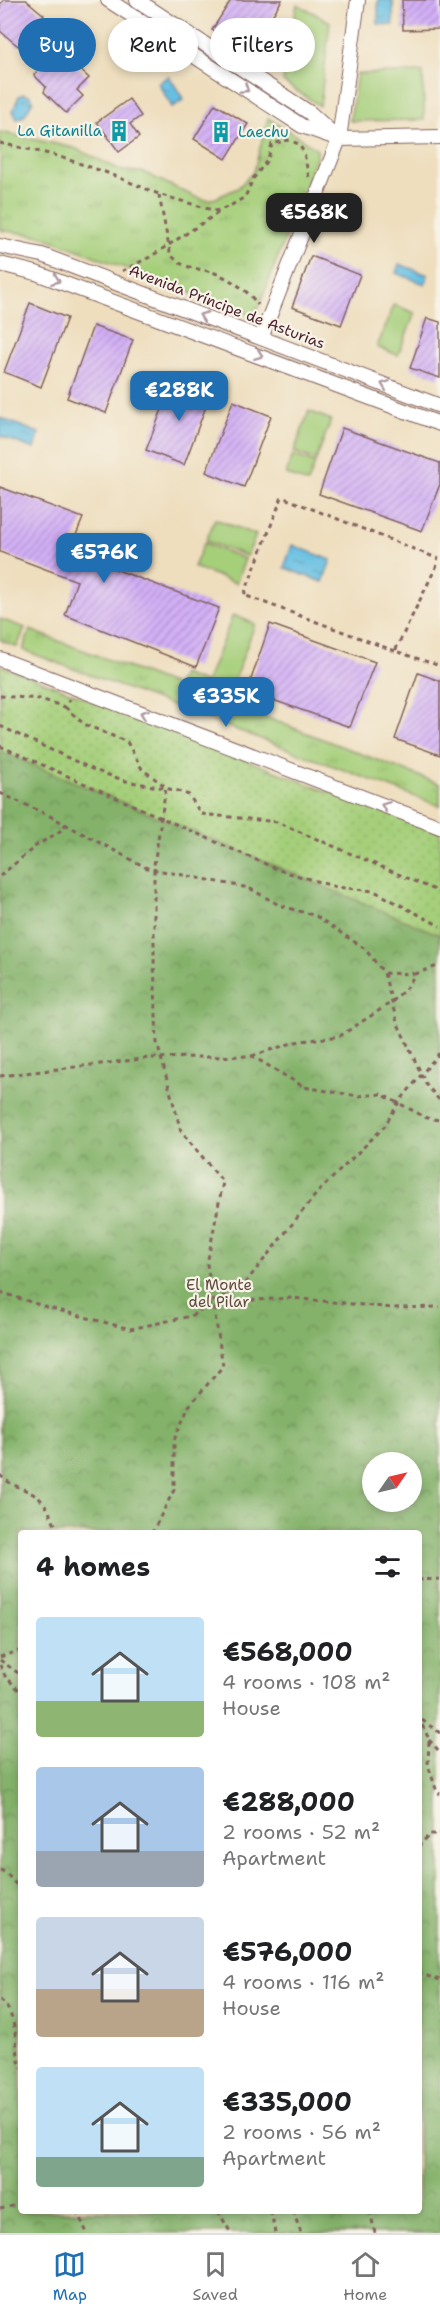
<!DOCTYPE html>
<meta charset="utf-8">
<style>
:root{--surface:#fff;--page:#f2f2f2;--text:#202124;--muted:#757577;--line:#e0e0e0;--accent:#1f6fb2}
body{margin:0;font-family:"Shantell Sans",sans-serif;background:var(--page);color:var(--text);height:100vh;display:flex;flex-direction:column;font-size:22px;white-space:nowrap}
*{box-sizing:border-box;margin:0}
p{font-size:20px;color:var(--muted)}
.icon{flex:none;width:33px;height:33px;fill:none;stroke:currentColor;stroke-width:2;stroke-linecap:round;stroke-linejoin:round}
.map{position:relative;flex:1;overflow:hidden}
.details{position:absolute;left:18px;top:1530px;width:404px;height:684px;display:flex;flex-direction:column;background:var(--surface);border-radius:6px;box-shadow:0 3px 9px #0003}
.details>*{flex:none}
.guide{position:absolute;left:18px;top:18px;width:405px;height:54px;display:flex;gap:12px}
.needle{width:39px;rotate:56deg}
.fabs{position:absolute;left:362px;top:1452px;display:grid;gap:12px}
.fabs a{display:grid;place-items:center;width:60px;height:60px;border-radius:50%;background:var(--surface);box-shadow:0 3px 9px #0003;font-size:30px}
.price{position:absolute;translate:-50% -51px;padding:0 14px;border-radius:12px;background:var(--accent);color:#fff;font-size:20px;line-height:39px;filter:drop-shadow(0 2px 3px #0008)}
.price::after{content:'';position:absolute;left:50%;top:36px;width:18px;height:14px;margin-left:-9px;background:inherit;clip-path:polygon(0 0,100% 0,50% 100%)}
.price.on{background:#222;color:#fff}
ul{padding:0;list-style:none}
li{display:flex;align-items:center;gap:18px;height:150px;padding:0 18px}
li span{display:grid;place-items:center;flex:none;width:168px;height:120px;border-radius:6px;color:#555}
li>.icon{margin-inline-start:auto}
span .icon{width:72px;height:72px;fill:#fffc;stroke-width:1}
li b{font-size:26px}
h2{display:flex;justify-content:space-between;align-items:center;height:72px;padding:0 18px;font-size:26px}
.tag{padding:0 21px;border-radius:27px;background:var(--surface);box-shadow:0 3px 9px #0003;font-size:21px;line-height:54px}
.tag.on{background:var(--accent);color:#fff}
.menu{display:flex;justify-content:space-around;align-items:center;height:84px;border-top:2px solid var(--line);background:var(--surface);font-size:16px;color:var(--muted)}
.menu a{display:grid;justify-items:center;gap:3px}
.menu .on{color:var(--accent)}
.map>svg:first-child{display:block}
.grass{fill:url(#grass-tufts);stroke:#787752;stroke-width:1.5}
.forest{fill:url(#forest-crowns);stroke:#67684a;stroke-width:1.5;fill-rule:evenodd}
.park{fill:url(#park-dots);stroke:#787752;stroke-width:1.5}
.garden{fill:#a6cf7a;stroke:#787752;stroke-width:1.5}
.water{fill:url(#water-ripples);stroke:#587087;stroke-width:1.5}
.building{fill:url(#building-hatch)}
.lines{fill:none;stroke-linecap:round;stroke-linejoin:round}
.street-casing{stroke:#83625e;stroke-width:16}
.path{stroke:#83625e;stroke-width:3;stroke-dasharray:4.5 4.5;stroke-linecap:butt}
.street{stroke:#fff;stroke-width:14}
.oneway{stroke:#ae9aa0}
.labels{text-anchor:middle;stroke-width:4.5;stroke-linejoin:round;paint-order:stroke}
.culture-label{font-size:15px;fill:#0d838f;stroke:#f7f3e8;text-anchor:end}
.street-label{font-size:15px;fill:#4a1f2b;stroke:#f7f3e8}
.park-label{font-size:15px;fill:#614b3f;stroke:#f7f3e8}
</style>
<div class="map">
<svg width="440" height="2233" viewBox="0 0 440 2233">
<defs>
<pattern id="grass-tufts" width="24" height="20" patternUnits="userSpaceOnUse" patternTransform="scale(1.5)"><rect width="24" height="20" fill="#a6cf7a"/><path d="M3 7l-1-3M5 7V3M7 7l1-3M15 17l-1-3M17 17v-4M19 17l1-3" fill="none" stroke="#90b16a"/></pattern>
<pattern id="forest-crowns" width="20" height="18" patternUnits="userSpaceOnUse" patternTransform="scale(1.5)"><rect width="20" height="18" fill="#84b26a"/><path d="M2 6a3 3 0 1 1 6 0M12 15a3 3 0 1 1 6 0" fill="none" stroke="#6e9057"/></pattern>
<pattern id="park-dots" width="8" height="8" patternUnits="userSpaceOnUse" patternTransform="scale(1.5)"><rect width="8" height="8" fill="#a6cf7a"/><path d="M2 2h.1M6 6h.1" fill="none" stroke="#90b16a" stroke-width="1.8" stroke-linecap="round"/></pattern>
<pattern id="water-ripples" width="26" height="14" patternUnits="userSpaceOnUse" patternTransform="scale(1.5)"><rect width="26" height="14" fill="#66c0e3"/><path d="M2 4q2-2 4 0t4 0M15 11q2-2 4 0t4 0" fill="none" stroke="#569bb8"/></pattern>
<pattern id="building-hatch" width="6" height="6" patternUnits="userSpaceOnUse" patternTransform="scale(1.5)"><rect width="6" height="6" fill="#d3b0f7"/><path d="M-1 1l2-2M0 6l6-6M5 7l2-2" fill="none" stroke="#ad8fc8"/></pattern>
</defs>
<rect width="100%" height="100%" fill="#f7f3e8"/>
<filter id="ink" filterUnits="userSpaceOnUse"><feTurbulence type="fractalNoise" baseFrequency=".0167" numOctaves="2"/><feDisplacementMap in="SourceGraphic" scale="12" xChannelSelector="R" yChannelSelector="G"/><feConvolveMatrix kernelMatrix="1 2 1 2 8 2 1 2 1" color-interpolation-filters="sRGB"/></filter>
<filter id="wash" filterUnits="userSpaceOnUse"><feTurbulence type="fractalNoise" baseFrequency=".008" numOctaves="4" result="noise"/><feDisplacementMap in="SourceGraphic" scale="24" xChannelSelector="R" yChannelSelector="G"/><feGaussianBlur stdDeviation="1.35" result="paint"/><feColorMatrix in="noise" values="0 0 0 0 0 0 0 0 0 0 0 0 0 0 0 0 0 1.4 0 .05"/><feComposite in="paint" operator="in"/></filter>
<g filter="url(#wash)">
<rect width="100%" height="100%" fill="#eedebe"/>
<path class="grass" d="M268 118 314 147 317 150V155L255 317 41 236 0 230V132L74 148 123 171 143 172 195 197 207 200 216 198 238 188 254 171Z
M0 619 25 628 17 647 0 640Z
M30 630 177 686 182 674 206 683 202 693 440 784V806L23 650Z"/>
<path class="forest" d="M0 751 440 934V2233H0ZM372 1462H411V1502H372ZM21 1533H418V2211H21Z"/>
<path class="park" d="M0 665 321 789 440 831V935L0 751Z"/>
<path class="garden" d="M297 4 330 22 320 106 283 82Z
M423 72 424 120 350 121 357 74Z
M394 305 415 313 398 355 377 347Z
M309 411 331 420 316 460 294 452Z
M293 455 315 463 308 483 286 474Z
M215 519 256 535 247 556 206 541Z
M204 543 245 559 236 583 194 567Z
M233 615 255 624 226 703 202 693Z"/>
<path class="water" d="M378 0H393V25L378 24Z
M266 51 278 56 281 63 278 67 272 68 258 59 262 52Z
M169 76 184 100 172 107 158 83Z
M23 94 31 96 33 101 24 116 17 119 13 111 19 96Z
M399 264 428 275 425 284 396 273Z
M0 418 39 433 34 449 0 436Z
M292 545 331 560 323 582 284 568Z"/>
<g id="blocks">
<path class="building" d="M4 0H26L44 15 18 46 0 31V4Z
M231 0H282L264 29 246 18 231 42 212 30Z
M402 0H440V29L403 30Z
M58 49 89 78 77 90 83 96 66 113 44 92 46 87 34 75Z
M129 99 141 116 130 124 139 137 119 152 97 122Z
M215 104 248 124 226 159 194 139Z
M311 256 360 275 341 325 292 307Z
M30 303 67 318 41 387 4 372Z
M427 318 440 322V378L410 368Z
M93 326 133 340 106 413 67 398Z
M174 379 211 393 184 465 146 450Z
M233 401 271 416 244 487 206 472Z
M342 428 440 463V484L422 531 319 494Z
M0 487 83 518 69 552 219 608 196 667 65 615 77 581 0 552Z
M270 624 375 662 350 727 247 691Z
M418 673 440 681V755L395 739Z"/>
</g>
</g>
<g filter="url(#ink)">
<use href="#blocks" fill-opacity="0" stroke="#83625e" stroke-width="1.5"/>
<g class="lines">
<defs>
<path id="street" d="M108 0 302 126 339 139 440 137
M137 0 310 113 333 134
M0 246 42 255 440 406
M0 264 36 273 440 424
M261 338 339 139 358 0
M0 659 440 827"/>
</defs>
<use href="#street" class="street-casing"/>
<path class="path" d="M0 143 54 155 105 172 161 195 216 211 230 206 245 197 253 179 268 159 272 144 288 140 299 144 304 153 309 178
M159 195 170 252C179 271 203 267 220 275 235 282 249 292 258 305
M122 271 150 257 221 211
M437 565 395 651 440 666
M395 651 244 595 282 497 439 559
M0 696 40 699 65 707 70 699
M65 707 84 724 127 742 142 769 166 787 154 865V959L157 1043 181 1131 223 1182 207 1264 223 1366 189 1406 174 1440V1490L152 1533
M0 726 94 770 126 781 175 790 189 795 201 814 277 822 440 892
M0 746 279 870 336 887 374 891 440 926
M0 793 48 815 147 868 249 888 279 905 316 916 365 949 384 973 397 1022 426 1084 440 1101
M0 876 37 845 59 832 66 824
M384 973 415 974
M252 1056 295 1042 340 1036 392 1002 408 986 415 974 440 965
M0 1076 150 1058 252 1056 304 1087 358 1096 381 1094 427 1118 440 1120
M0 1292 43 1306 130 1329 191 1316 246 1282 317 1193 384 1127 399 1102 440 1052
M215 1302 292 1298 393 1308 440 1307
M0 1475C11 1487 30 1489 41 1500 51 1509 51 1524 62 1533
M418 1580 440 1579
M0 1657 21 1650
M0 1660 21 1675
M0 1665 5 1676 21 1692
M418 1717 429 1739 428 1765 437 1792 440 1794
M422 1720 440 1733
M429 1740 440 1752
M418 1847 430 1834H440
M0 1870 5 1872 21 1890
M418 1973 440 1980
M0 2000C19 2015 14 2048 21 2068
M0 2209 21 2204
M77 2211 87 2233
M218 2211 231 2233
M271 2211 275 2233
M293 2211 301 2233
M370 2211 375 2233"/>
<use href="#street" class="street"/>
</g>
<defs><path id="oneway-chevron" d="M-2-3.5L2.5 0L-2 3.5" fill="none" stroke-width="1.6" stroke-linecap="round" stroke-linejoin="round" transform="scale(1.5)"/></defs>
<g class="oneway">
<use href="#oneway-chevron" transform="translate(245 89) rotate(33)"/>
<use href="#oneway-chevron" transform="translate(56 280) rotate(20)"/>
<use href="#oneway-chevron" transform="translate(203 316) rotate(-159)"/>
<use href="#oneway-chevron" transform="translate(259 355) rotate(21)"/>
<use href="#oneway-chevron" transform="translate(385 385) rotate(-159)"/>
<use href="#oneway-chevron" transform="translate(144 714) rotate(-159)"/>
<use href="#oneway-chevron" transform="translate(385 806) rotate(-159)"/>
</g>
</g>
<defs>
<symbol id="building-bare" viewBox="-9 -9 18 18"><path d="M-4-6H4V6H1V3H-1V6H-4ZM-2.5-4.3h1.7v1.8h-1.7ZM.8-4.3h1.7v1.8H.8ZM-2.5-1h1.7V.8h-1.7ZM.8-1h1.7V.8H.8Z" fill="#0f9aa8" stroke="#f7f3e8" stroke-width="2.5" paint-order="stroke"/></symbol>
</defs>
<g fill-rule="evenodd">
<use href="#building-bare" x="104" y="116" width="30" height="30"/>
<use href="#building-bare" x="206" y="117" width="30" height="30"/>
</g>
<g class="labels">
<g class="culture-label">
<text x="102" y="136">La Gitanilla</text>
<text x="238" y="137" text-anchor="start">Laechu</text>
</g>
<g class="street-label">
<text transform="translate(227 307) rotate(21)" y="5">Avenida Príncipe de Asturias</text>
</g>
<g class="park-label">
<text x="219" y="1290">El Monte<tspan x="219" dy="17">del Pilar</tspan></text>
</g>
</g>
</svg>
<div class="fabs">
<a><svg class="needle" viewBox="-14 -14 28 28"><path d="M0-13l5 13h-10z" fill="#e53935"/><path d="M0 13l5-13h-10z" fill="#757577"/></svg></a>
</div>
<b class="price on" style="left:314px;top:244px">€568K</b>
<b class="price" style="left:179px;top:422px">€288K</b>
<b class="price" style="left:104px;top:584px">€576K</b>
<b class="price" style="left:226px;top:728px">€335K</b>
<div class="guide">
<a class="tag on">Buy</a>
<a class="tag">Rent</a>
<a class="tag">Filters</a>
</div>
<section class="details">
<h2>4 homes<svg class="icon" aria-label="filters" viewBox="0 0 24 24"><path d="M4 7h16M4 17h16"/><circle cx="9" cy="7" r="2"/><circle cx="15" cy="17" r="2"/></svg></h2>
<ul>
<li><span style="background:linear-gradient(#bfe0f5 70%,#8fb573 0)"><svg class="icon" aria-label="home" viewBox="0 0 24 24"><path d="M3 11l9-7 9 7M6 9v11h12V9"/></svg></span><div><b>€568,000</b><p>4 rooms · 108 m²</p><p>House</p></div></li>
<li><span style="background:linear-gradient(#a9c7e8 70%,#9aa5b1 0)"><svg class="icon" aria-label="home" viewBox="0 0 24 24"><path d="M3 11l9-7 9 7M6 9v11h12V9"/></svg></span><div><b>€288,000</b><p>2 rooms · 52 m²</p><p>Apartment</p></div></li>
<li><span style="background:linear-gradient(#c9d6e8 60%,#b9a48a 0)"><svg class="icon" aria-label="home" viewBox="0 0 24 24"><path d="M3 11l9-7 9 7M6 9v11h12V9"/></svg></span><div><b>€576,000</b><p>4 rooms · 116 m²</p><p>House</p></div></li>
<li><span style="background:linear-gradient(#bfe0f5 75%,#7fa58c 0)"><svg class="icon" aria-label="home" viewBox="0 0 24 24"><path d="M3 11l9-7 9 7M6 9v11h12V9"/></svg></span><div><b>€335,000</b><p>2 rooms · 56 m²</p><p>Apartment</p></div></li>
</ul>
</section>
</div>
<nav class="menu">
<a class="on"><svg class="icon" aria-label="map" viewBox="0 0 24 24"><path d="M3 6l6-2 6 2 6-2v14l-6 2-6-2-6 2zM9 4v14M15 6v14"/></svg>Map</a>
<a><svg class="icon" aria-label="saved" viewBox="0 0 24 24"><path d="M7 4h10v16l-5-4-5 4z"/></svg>Saved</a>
<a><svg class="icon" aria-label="home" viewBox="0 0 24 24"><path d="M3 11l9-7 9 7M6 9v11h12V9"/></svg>Home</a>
</nav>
